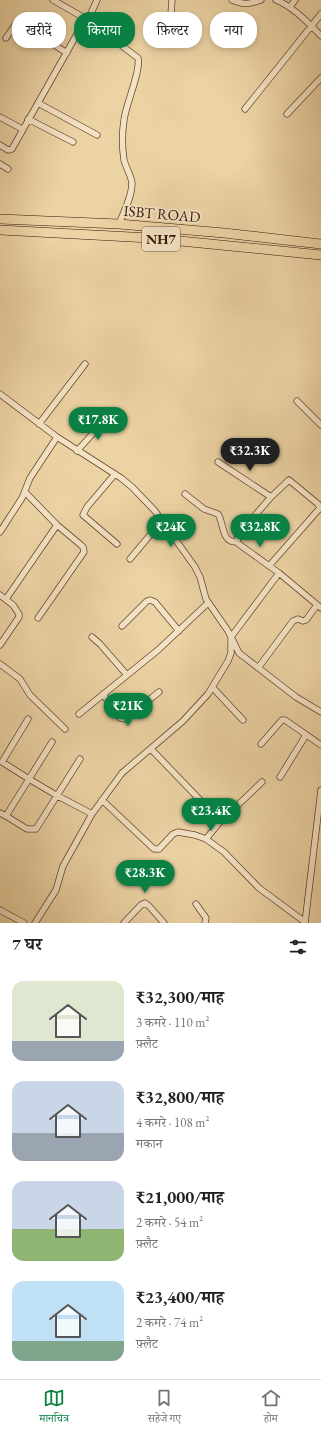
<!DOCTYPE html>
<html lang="hi">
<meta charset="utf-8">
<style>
:root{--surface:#fff;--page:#f6f6f6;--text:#202124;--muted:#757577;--line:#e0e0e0;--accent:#0b8043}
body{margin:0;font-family:"EB Garamond","Noto Serif Devanagari",serif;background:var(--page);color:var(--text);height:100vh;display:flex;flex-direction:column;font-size:15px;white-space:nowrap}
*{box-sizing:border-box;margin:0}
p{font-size:13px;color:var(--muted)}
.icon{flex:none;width:22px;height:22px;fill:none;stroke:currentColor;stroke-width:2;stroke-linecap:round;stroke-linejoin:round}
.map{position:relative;height:923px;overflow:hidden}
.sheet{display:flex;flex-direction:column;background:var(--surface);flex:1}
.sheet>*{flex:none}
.top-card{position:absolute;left:12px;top:12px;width:297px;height:36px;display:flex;gap:8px}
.price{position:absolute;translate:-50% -34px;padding:0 9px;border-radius:14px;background:var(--accent);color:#fff;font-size:13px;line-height:26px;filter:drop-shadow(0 1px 2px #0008)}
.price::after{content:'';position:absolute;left:50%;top:24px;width:12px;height:9px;margin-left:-6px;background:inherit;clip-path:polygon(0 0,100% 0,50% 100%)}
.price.active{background:#222;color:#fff}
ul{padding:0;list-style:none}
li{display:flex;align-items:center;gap:12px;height:100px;padding:0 12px}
li span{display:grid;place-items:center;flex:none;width:112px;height:80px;border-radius:12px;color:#555}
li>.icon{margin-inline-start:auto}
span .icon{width:48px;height:48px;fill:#fffc;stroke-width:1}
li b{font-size:17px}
h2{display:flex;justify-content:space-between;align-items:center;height:48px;padding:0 12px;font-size:17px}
.chip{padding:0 14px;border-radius:16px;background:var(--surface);box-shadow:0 2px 6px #0003;font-size:14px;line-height:36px}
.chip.active{background:var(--accent);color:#fff}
.tab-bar{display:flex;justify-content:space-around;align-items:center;height:56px;border-top:1px solid var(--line);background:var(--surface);font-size:11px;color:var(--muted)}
.tab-bar a{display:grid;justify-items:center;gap:2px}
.tab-bar .active{color:var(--accent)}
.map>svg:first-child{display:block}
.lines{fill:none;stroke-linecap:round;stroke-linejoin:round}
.minor-casing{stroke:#654630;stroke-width:7}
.trunk-casing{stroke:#38170a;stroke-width:10}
.minor{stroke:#f3e2c4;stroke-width:5.5}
.trunk{stroke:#ecd3a4;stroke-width:9}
.labels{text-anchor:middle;stroke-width:3.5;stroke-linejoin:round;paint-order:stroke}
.shield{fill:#f3e2c4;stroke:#705442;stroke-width:1}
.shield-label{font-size:14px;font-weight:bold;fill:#38170a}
.street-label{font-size:15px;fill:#38170a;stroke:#f3e2c4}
</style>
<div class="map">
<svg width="321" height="923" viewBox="0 0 321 923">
<rect width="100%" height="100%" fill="#ecd3a4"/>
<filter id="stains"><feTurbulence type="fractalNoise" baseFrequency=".005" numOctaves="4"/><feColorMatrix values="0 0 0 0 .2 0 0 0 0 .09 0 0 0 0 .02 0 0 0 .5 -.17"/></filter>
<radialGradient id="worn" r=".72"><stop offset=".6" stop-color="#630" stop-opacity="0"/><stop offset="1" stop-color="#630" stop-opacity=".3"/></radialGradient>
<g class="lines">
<defs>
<path id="minor" d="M53 0 88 20 138 58C141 72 126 103 124 120 122 133 122 147 124 160 126 168 131 175 132 183 132 197 124 211 119 224
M232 0C243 5 250 4 261 0
M276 0C292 6 309 23 321 36
M290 7 295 0
M6 38 15 25 17 23 21 24 67 53
M169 42 172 0
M38 103 97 135
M245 109 321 14
M287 114 321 78
M0 117 22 129
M28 119 73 142
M0 145 8 150 12 149 77 34 88 20 97 0
M0 164 8 169
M0 394 57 437 121 478 132 487 155 511 195 567 200 577 206 599 228 631 239 653 296 697 321 712
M297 401 321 425
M39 424 85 364
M77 451 106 419
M218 462 271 497
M115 474 87 507 83 515 117 544
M25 492 57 525 81 545 83 547 84 552 38 618
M185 494 204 509 218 514C224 523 221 543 237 542
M0 532 22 498 30 478 57 437
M130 559 161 522
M269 566 320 508 318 504 289 480 271 497 238 535 237 542 240 545 279 573 321 608
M0 595 13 605 19 614V617L0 645
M6 599 57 525
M122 626 147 601 150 600 155 602 179 631
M92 637 100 644 127 675
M0 664 20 679 30 695 65 729
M258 668 293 621 298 619 303 621 306 620 317 605
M213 688 243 720
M103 694 120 718 125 719 159 692
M79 714 158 650 208 603
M52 742 29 779 56 795 92 814 122 773 183 721 208 694 228 661 231 653V637L279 573
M261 744 282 720H285L321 745
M151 749 201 801
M280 777 306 735
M102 800 154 849H159L173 834 178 832 195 835 206 839 224 852 259 888 305 922
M0 813 6 816 29 779 2 762 28 719
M6 816 27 829H36L80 759
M206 839 219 823 262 782
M196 904 206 918 205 923
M0 910 24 923
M35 923 56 890 63 866 92 814
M124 923 141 905 145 903 149 906 164 923
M305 923 321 790"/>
<path id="trunk" d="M0 219 119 224 224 233 321 244
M0 230 150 238 321 255"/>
</defs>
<use href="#minor" class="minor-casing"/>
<use href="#trunk" class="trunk-casing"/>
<use href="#minor" class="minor"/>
<use href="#trunk" class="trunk"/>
</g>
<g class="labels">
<rect class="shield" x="142" y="227" width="38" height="24" rx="3"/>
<g class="shield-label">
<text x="161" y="244">NH7</text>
</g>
<g class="street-label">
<text transform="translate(162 214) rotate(5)" y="5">ISBT ROAD</text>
</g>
</g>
<rect width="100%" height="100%" filter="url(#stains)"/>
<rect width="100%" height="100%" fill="url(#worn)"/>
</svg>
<b class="price" style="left:98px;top:441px">₹17.8K</b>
<b class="price active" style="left:250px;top:472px">₹32.3K</b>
<b class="price" style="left:171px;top:548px">₹24K</b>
<b class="price" style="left:260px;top:548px">₹32.8K</b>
<b class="price" style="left:128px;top:727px">₹21K</b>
<b class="price" style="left:211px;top:832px">₹23.4K</b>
<b class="price" style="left:145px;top:894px">₹28.3K</b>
<div class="top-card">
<a class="chip">खरीदें</a>
<a class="chip active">किराया</a>
<a class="chip">फ़िल्टर</a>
<a class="chip">नया</a>
</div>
</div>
<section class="sheet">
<h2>7 घर<svg class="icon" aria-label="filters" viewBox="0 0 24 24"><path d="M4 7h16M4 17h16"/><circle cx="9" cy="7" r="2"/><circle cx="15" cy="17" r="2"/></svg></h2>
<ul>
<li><span style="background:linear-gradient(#dfe7d0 75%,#9aa5b1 0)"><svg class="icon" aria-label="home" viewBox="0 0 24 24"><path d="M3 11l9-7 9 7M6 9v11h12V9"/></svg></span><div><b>₹32,300/माह</b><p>3 कमरे · 110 m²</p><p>फ़्लैट</p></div></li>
<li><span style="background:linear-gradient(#c9d6e8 65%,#9aa5b1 0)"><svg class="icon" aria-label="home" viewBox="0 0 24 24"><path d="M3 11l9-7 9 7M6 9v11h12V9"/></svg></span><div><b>₹32,800/माह</b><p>4 कमरे · 108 m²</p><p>मकान</p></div></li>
<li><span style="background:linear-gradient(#c9d6e8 60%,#8fb573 0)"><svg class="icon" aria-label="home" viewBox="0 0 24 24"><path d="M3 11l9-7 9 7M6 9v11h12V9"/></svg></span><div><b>₹21,000/माह</b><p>2 कमरे · 54 m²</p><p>फ़्लैट</p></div></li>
<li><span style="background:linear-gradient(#bfe0f5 75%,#7fa58c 0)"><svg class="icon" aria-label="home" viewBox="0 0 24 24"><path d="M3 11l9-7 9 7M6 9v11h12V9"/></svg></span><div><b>₹23,400/माह</b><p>2 कमरे · 74 m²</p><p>फ़्लैट</p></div></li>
</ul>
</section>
<nav class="tab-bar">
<a class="active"><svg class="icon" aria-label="map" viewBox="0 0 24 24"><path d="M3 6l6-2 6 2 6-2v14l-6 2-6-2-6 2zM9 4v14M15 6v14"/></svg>मानचित्र</a>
<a><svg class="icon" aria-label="saved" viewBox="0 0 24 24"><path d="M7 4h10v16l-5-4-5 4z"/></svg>सहेजे गए</a>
<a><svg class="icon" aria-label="home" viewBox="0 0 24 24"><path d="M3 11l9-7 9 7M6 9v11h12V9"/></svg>होम</a>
</nav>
